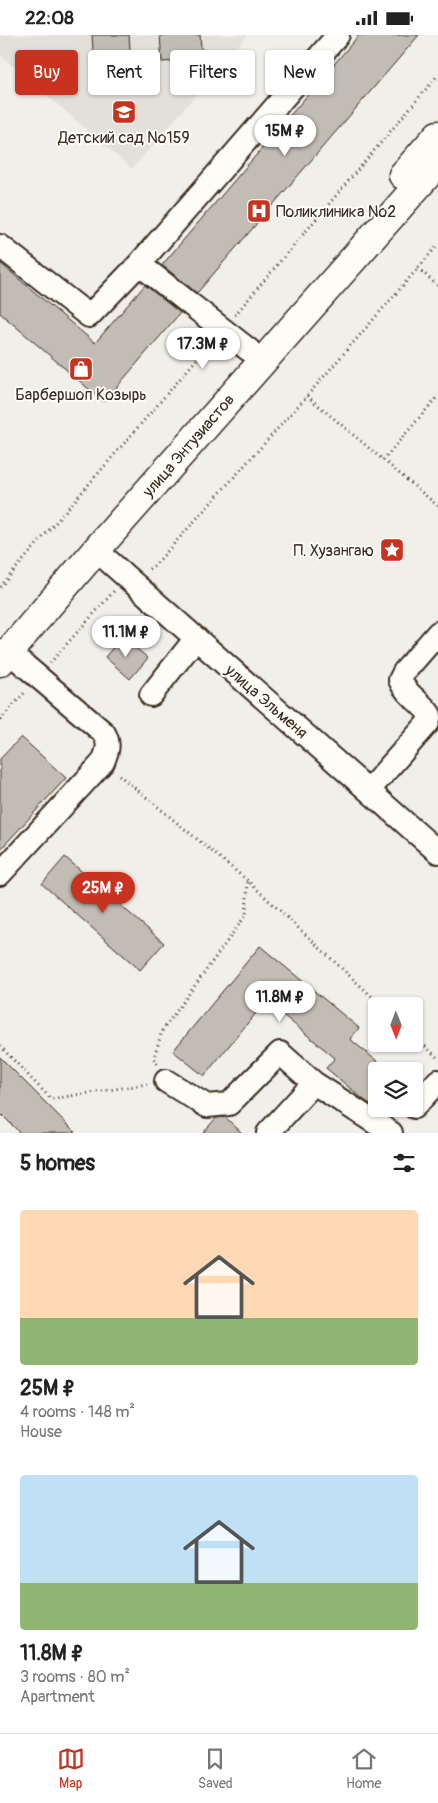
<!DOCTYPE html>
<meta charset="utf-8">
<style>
:root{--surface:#fff;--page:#f6f6f6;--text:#222;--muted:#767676;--line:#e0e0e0;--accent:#c8321e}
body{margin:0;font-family:Pangolin,sans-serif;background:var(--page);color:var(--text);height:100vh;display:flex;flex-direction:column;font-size:19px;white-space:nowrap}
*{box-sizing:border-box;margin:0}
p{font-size:16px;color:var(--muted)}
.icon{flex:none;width:28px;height:28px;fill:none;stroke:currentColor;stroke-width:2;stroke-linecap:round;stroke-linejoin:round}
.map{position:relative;height:1098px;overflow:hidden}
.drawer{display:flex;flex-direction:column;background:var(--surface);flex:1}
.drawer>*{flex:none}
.hud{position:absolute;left:15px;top:15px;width:409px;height:45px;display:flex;gap:10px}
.needle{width:32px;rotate:179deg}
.controls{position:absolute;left:368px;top:962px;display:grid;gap:10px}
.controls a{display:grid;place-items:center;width:55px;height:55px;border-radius:5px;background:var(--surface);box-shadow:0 1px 4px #0004;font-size:25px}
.price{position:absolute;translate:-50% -42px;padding:0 11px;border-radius:18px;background:#fff;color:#222;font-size:16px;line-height:32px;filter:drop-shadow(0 1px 2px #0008)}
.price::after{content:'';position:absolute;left:50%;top:30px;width:15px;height:11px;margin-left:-8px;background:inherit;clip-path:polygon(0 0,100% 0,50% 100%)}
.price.current{background:var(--accent);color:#fff}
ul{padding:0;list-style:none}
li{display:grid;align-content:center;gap:10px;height:265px;padding:0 20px}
li span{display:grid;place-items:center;height:155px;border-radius:5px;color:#555}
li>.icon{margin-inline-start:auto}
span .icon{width:90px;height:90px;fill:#fffc;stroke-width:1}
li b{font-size:21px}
h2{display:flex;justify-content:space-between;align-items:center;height:60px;padding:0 20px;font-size:21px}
.pill{padding:0 18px;border-radius:5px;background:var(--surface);box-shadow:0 1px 4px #0004;font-size:18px;line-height:45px}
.pill.current{background:var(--accent);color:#fff}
.status{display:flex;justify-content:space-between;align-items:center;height:35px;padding:0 25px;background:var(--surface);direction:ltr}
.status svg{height:14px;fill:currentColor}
.dock{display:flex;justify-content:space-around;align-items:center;height:70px;border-top:1px solid var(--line);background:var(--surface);font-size:14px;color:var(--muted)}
.dock a{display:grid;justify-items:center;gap:2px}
.dock .current{color:var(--accent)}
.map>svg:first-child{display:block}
.built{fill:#e3e0da}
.building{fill:#c1bcb4;stroke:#3b2a1e}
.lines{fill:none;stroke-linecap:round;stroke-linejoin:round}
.minor-casing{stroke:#3b2a1e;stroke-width:26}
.major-casing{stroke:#3b2a1e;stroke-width:31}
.path{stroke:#3b2a1e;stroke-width:3;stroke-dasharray:1 4;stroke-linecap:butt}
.minor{stroke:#fdfcf7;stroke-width:22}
.major{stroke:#fdfcf7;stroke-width:28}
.labels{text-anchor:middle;stroke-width:4;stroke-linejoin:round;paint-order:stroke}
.poi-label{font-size:16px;fill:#3b2a1e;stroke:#fdfcf7}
.street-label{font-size:16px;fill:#3b2a1e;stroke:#fdfcf7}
</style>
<div class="status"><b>22:08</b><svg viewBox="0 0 49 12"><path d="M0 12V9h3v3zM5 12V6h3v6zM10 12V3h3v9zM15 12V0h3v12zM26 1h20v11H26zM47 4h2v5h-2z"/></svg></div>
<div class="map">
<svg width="438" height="1098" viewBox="0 0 438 1098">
<rect width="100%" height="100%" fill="#f1efea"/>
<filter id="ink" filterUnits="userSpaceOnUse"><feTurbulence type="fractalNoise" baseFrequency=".02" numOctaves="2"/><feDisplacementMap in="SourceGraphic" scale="10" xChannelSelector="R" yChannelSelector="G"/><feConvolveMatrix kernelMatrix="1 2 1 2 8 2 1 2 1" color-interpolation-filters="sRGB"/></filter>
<g filter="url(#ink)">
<path class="built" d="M0 0H248L132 134 0 20Z"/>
<path class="building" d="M92 0H129L131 29 94 32Z
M160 0H200L202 24 162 27Z
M359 0H419L197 258 162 230Z
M0 228 95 308 145 250 180 278 104 367 0 278Z
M122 602 148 623 130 644 105 622Z
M21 702 66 743 0 815V724Z
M65 822 164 908 140 935 42 849Z
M260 911 359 993 350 1004 389 1036H376V1073L364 1065 326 1033 335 1023 266 966 204 1041 173 1016Z
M0 1022 76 1098H20L0 1078Z
M225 1082 242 1098H203L216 1083Z"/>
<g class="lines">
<defs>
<path id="minor" d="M0 211 89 281 139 229 338 0
M139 229 249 315
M96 515 438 817
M151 660 196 603
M369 755 428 688 430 680C422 667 406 660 400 645L404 637 438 598
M0 839 103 727C108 715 110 709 104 698L9 617
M166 1046 207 1071 229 1069 280 1018 314 1048
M414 1072 438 1046
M268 1098 314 1048 391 1098"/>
<path id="major" d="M403 140 438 100
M0 627 96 515 438 128"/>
</defs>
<use href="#minor" class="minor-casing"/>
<use href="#major" class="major-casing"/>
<path class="path" d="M418 233 438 251
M235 280 438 40
M307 361 438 471
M383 425 438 361
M149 534 155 530 307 361 438 210
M0 552 210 309
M50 628 114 556
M0 685 25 657
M119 740 248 846 382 971
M414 1001 438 1023
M0 1011 51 1064 147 1049
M157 1029 154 1023 162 996 246 880 248 846"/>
<use href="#minor" class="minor"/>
<use href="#major" class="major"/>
</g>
</g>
<defs>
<symbol id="school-square" viewBox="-11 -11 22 22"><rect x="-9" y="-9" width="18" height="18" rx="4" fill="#c8321e" stroke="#fdfcf7"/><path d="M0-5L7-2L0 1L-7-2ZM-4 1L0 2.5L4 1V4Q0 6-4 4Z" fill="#fff"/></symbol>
<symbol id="hospital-square" viewBox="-11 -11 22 22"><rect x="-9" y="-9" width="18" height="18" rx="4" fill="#c8321e" stroke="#fdfcf7"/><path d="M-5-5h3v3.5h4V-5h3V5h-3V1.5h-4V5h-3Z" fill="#fff"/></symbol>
<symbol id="shop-square" viewBox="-11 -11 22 22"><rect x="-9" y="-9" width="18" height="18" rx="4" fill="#c8321e" stroke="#fdfcf7"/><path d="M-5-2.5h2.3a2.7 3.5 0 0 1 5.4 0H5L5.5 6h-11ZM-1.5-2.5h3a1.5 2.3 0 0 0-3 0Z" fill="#fff"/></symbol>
<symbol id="sight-square" viewBox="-11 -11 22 22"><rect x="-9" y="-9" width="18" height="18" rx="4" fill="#c8321e" stroke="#fdfcf7"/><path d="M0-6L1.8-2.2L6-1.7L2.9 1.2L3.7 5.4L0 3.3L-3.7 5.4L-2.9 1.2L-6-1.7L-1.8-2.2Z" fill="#fff"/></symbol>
</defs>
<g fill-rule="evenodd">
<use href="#school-square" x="110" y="63" width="28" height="28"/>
<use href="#hospital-square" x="245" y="162" width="28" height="28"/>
<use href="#shop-square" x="67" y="320" width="28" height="28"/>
<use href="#sight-square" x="378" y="501" width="28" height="28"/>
</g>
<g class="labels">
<g class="poi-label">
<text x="124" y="108">Детский сад №159</text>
<text x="276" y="182" text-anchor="start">Поликлиника №2</text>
<text x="81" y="365">Барбершоп Козырь</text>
<text x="374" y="521" text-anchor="end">П. Хузангаю</text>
</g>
<g class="street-label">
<text transform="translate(188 410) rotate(-49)" y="6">улица Энтузиастов</text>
<text transform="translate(267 666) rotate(41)" y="6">улица Эльменя</text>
</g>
</g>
</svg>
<div class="controls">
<a><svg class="needle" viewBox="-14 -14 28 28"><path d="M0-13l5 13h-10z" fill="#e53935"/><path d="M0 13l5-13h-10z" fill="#767676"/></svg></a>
<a><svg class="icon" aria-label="layers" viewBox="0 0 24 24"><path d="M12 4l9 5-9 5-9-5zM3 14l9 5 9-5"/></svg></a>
</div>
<b class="price" style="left:285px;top:122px">15M ₽</b>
<b class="price" style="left:203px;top:335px">17.3M ₽</b>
<b class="price" style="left:126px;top:623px">11.1M ₽</b>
<b class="price current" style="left:103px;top:879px">25M ₽</b>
<b class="price" style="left:280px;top:988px">11.8M ₽</b>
<div class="hud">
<a class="pill current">Buy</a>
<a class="pill">Rent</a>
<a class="pill">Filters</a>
<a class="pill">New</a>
</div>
</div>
<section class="drawer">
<h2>5 homes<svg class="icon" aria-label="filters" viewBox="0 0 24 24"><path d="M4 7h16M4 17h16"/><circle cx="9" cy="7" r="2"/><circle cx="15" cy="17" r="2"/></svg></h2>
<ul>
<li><span style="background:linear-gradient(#ffd9b3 70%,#8fb573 0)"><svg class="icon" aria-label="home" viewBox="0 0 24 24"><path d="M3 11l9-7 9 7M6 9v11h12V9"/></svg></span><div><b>25M ₽</b><p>4 rooms · 148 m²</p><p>House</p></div></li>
<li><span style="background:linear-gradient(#bfe0f5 70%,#8fb573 0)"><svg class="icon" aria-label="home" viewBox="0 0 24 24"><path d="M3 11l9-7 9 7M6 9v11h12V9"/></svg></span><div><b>11.8M ₽</b><p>3 rooms · 80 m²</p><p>Apartment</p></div></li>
</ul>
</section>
<nav class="dock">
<a class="current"><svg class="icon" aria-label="map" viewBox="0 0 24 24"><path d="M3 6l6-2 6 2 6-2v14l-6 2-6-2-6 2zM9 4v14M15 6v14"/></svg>Map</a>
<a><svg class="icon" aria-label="saved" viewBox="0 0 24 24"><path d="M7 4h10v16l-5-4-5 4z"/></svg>Saved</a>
<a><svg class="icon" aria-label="home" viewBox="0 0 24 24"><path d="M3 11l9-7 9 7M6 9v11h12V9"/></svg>Home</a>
</nav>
